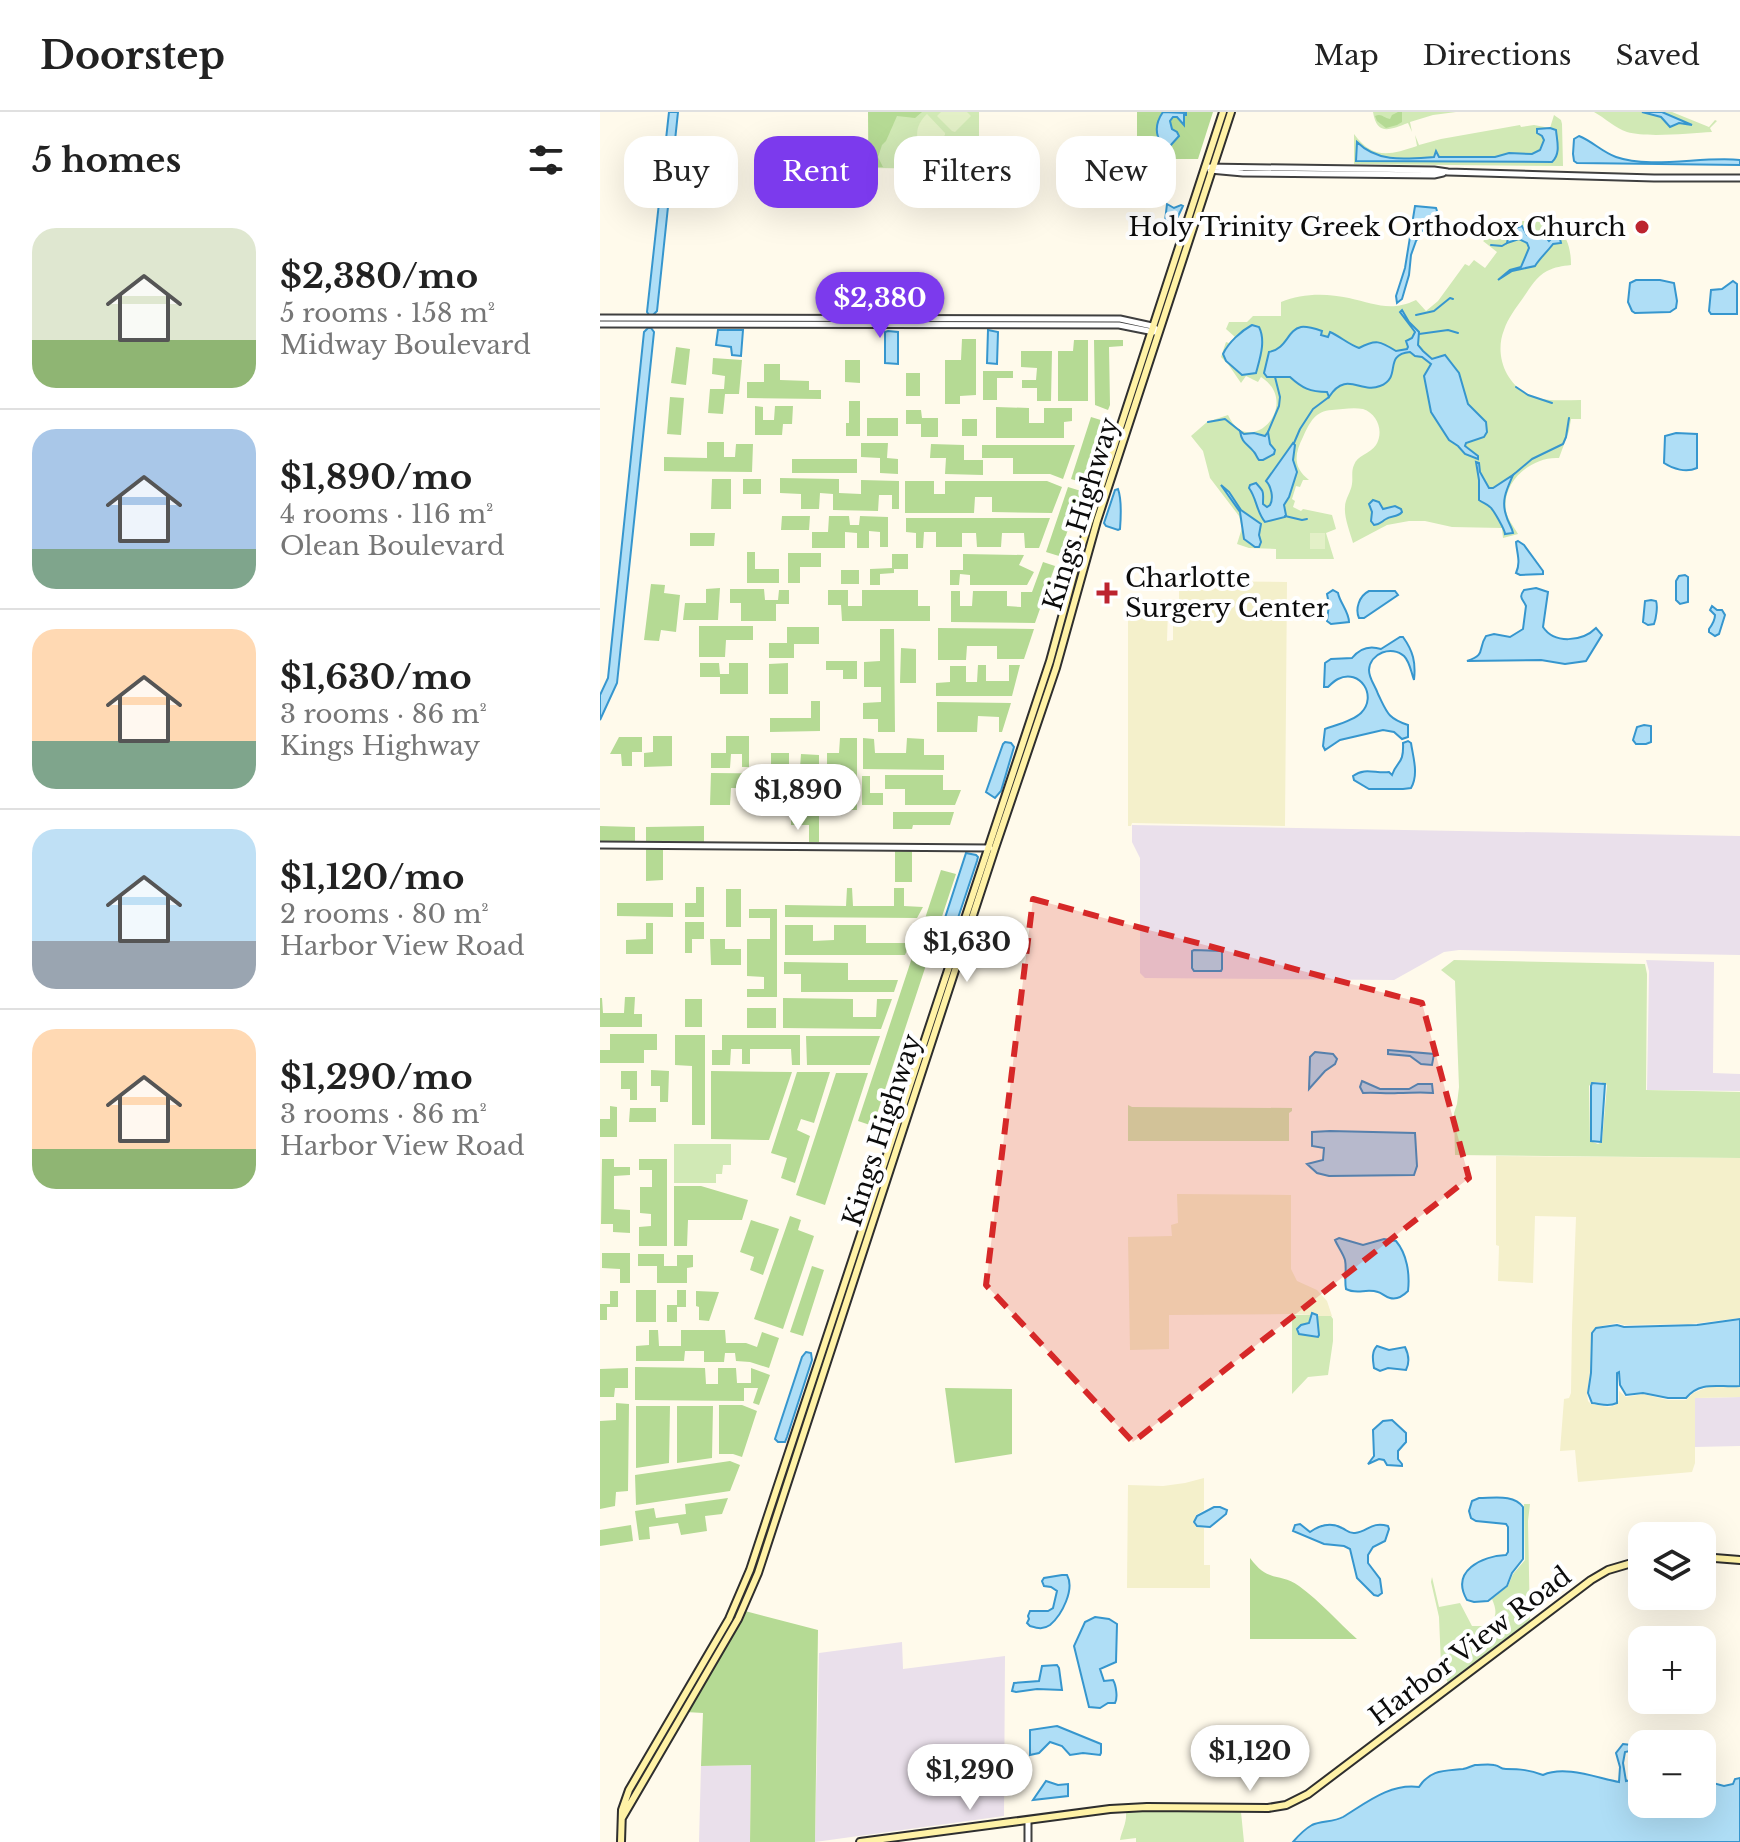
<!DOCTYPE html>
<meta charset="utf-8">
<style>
:root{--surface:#fff;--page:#f6f6f6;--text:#222;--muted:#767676;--line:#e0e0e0;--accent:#7c3aed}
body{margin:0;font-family:"Libre Baskerville",serif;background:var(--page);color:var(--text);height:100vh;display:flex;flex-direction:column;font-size:30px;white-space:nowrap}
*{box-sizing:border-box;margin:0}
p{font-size:26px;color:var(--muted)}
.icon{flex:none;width:44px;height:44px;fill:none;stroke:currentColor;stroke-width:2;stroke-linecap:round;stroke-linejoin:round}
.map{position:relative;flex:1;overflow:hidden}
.drawer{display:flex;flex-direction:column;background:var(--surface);width:600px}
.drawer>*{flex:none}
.hud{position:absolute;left:24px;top:24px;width:760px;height:72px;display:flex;gap:16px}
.fabs{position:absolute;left:1028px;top:1410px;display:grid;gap:16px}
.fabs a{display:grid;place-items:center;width:88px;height:88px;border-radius:16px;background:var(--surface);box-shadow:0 8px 32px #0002;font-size:40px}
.price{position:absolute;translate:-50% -68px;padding:0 18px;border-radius:28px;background:#fff;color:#222;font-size:26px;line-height:52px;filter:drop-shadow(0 2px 4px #0008)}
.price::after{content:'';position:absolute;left:50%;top:48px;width:24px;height:18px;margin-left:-12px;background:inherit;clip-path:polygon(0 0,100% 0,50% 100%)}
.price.current{background:var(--accent);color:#fff}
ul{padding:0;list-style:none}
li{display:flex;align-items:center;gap:24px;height:200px;padding:0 32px}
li+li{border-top:2px solid var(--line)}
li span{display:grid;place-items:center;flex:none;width:224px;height:160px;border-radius:24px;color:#555}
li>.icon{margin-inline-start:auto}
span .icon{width:96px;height:96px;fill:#fffc;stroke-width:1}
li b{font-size:34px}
h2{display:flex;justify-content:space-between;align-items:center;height:96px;padding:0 32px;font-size:34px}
.pill{padding:0 28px;border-radius:24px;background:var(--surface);box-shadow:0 8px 32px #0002;font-size:28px;line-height:72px}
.pill.current{background:var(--accent);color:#fff}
header{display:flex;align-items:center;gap:48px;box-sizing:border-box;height:112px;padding:0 40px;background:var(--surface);border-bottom:2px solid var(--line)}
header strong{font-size:38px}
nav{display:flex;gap:44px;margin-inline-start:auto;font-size:28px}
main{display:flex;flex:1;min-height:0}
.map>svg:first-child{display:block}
.industrial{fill:#eae0eb}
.farmland{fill:#f4f0cb}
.green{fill:#d1e9b5;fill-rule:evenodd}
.forest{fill:#b5da94}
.pitch{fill:#e3f0c7}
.water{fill:#afdef6;stroke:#3696ce;stroke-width:2}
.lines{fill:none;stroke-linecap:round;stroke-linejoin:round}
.stream{stroke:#3696ce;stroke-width:2}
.tertiary-casing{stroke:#3f3f3f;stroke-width:9}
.secondary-casing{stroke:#2e2e2e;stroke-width:10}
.tertiary{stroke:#fff;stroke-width:5}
.secondary{stroke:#fff2a6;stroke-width:6}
.marked{fill:#d62828;fill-opacity:0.2;stroke:#d62828;stroke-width:6;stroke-dasharray:16 10;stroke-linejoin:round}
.poi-dot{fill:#bc242f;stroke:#fff;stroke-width:3}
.labels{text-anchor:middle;stroke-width:8;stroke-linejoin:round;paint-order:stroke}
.poi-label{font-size:26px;fill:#0c0c0c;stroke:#fff;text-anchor:end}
.street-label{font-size:26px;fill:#0c0c0c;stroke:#fff}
</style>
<header>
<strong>Doorstep</strong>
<nav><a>Map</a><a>Directions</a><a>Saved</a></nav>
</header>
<main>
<section class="drawer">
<h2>5 homes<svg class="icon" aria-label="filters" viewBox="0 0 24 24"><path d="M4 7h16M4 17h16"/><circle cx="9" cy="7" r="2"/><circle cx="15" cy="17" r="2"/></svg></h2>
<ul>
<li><span style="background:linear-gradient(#dfe7d0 70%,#8fb573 0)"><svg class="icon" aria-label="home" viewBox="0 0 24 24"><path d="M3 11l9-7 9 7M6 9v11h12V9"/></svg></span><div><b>$2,380/mo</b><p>5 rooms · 158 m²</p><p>Midway Boulevard</p></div></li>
<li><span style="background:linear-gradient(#a9c7e8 75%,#7fa58c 0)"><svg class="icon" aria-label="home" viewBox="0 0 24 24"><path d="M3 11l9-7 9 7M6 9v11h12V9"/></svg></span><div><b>$1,890/mo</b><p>4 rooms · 116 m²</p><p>Olean Boulevard</p></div></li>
<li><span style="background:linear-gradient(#ffd9b3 70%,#7fa58c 0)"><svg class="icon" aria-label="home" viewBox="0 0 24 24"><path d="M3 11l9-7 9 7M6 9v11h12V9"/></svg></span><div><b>$1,630/mo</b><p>3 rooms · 86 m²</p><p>Kings Highway</p></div></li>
<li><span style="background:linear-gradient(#bfe0f5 70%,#9aa5b1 0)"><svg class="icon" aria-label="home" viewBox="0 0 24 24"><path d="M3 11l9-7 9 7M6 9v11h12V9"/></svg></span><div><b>$1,120/mo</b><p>2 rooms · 80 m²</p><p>Harbor View Road</p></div></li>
<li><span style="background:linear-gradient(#ffd9b3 75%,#8fb573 0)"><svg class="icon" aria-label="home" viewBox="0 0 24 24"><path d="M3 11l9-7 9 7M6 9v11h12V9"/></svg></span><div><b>$1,290/mo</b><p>3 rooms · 86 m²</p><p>Harbor View Road</p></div></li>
</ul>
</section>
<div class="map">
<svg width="1140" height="1730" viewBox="0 0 1140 1730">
<rect width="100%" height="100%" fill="#fffaeb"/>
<path class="industrial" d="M532 713 1140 724V843L859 838 844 840 794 868 545 866 540 861V746L532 730Z
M1046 848 1114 850 1113 961 1140 962V979L1047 978 1049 859Z
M1140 1285V1334L1095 1335V1286Z
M302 1530 303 1557 405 1544 404 1704 215 1730 219 1541Z
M151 1653 150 1730H99L101 1654Z"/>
<path class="farmland" d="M579 469 687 470 685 714 532 711 531 714H528V499L568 498 567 529 573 528V498H579Z
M896 1044 1140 1046V1206L1091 1212 1024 1213 1017 1211 996 1215 991 1221 990 1261 987 1281 988 1289 991 1292 1009 1295 1016 1293 1019 1288V1279L1026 1285 1043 1282 1068 1288H1086L1093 1281 1108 1275H1140V1285L1095 1286V1351L1092 1360 978 1370 975 1338 960 1339 964 1287 969 1286 971 1281 972 1214 976 1105 935 1104 933 1171 898 1169 899 1134 896 1133Z
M577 1082 691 1083V1157L697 1169 717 1178 727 1189 732 1204H717L713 1201 711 1203 691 1202 569 1203V1237L530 1238 528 1125 572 1124 571 1113 578 1111Z
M604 1366V1398L596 1403 593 1410 596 1415 604 1416V1453H610V1476H527L528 1373 563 1374 585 1371Z"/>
<path class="green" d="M268 0H379V57L268 56Z
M773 0H856L833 3 810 10 812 20 808 11C791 17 777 25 773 0Z
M994 0H1072L1109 15 1115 8 1117 9 1110 16 1112 20C1091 21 1047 26 1027 20 1015 16 1005 6 994 0Z
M954 3 961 8 962 12 963 54 754 52V22C773 48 790 43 817 34L815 23 819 33 841 27 920 13 921 15 934 13 950 16Z
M923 109C956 108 971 120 971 153 962 154 955 155 947 159 936 165 930 176 923 186 916 196 908 206 904 218 894 243 906 274 932 284 947 290 965 288 981 288V307H971L969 319 959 346C932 344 901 370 906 399 908 408 914 415 918 422L903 426 902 416 852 415 825 409H809L787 413 753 431C750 420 744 406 745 395 745 387 751 380 752 372 753 366 751 359 754 353 757 343 770 342 776 333 784 320 778 302 763 297 754 295 742 297 732 298 715 299 710 310 703 325 695 341 692 355 709 368H703L700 375 696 374 692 387 695 389 693 395 701 399 703 397 732 403 736 417 726 421 734 447H676V437L649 436 637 432 642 416 639 404 610 366 603 339 591 324 607 310 628 303C649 349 703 292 661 265L658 270 646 264 641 271 628 252 621 245 626 230 629 231 635 225 626 217 629 210H647L653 204H681V190C702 181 727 181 749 186 775 192 791 200 816 188L826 199 838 189 865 152 869 154 874 148 885 156 897 140 883 129 901 116Z
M854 848 1045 852 1047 862 1046 978 1140 980V1046L855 1043 854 1001 857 992 859 975 855 869 841 858ZM992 970H1001L1007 973 1002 1030 998 1032 990 1029 989 974Z
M528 993 532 995 692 996V999L689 1001V1029H528Z
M74 1032H131V1053H123L122 1062H116V1071H74Z
M692 1203H711L709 1212 699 1222 718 1225 717 1204H731L733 1207V1229L728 1263 708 1265 692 1282Z
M924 1392H930L928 1409 930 1512 849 1574 841 1553 839 1505 831 1470 832 1465 839 1495 860 1491 872 1514H889C897 1504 897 1499 892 1487L908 1474 913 1462 925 1448Z
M526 1700H641L644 1730H536V1726L520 1728C522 1718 527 1711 526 1700Z"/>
<path class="forest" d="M268 0H322L315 6 297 4 286 29 282 33 278 45 283 55H269Z
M537 0H563L556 15 557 23 570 33 578 26 577 20 572 17 569 12 571 6 578 5 583 12H585L584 2 586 1 585 0H613L598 47H564L552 25H537Z
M798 0H802V10L797 13 786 16 777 9 775 4C782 1 783 6 790 7L792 3Z
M329 45 348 51 370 53 371 56H302L316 54 318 48Z
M362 227H376V283L360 284V292H345V248H361Z
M474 228H488V289H458V239H473Z
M494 228H523V234L509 235 510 293 508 298 495 293Z
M76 235 90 237 86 273 71 271Z
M421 239H452L451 289H437V276H422V268H436L437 256 421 255Z
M113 246 142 248 139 282H125L123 302 108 301 110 277H124L125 264 112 262Z
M245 248H260V271L245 270Z
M164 252H180V268L209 269V278H221V287L147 286V270H164Z
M383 259H413V266H397V288H383Z
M306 261H320V284H306Z
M70 285 84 286 81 323 67 322Z
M249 289H260V324H246V311H249Z
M155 294 163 295V308H174L175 294H193L192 312H183L182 323H155Z
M396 295 429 296V311H444V296H472V309L464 310V326H396Z
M306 298H321L322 306H338V325H321V312H306Z
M491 305 504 309 484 371 471 367Z
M267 306H298V324H267Z
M362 307H377V324H362Z
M107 330H124V345H135L136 332H153L152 360 64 359V345L107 346Z
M261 331H288L287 346 298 347V362L280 361V346L261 345Z
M331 332 364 333V348H383V363L345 362 346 346H330Z
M382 333H475L463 367 450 362H413V346H382Z
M192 347H257V361H192Z
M180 366 239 367V381L261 382V368L299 369V397H292V383H279L278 399 233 398V382L220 381 219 397H201V382L180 381Z
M112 367H131V397H111Z
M143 367H161V382H143Z
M305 369H334V382H345V369H447L462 375 452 401 392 400V385H375L374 401H305Z
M468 375 481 379 459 444 446 440Z
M182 404H210L209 418H181Z
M229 404H249L250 413H259L260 404 288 405V435H280V420L269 419V436H257V421L245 420V436H212V420H228Z
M306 406H450L439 436H425L424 421H402L401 435H377L376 421H362V435H336V420H324L323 436H316V421L306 420Z
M90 421H115L114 434H90Z
M147 440H155V457H179V471H147Z
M188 441H221V455H200V471H188Z
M292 442H308V457H294V461L280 462V473H270V457L292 456Z
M363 442 424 443 419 453 434 460 427 473H370V463L360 462 359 473H350V458H363Z
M443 450 455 454 435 511 351 510V479H360V494H372L373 479H407V494L421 495V480H432Z
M241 458H259V472H241Z
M51 472 65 473 64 481 80 483 76 520 61 518 59 529 44 528Z
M120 476 118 508H83L85 491H106V477Z
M130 477H164L165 488H178L179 478H189V492H176V509H141V491H130Z
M228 478H248V494H262V478H318V494H330V509H242L241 493H228Z
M99 514H153V528H126L125 545H99Z
M187 515H219V532H194V546H169V531H187Z
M338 516 434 517 424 547H397V534H367L366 548H338Z
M280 517H294L295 620H278V607H263V591L281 590V575H264V550L280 549Z
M301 536 316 537V571H300Z
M226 549H257V567H243V558H226Z
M100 551H119L120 562H129V551H148V582H120V565H100Z
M188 551V582H169V552Z
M378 553H386V569H409V553H420L412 584H336V571L350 570V554H366V570H377Z
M211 589H220V619L170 620V606H211Z
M337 590H338L411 591 402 620H399V605L378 604 377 620H337Z
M53 624H72V654L44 655V641L53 640Z
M126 624H149V655H142V642H131L130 656H111V641H126Z
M19 625H42V640H32V654H22L21 642H10Z
M240 626H257V698H241L240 688H226V679L243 678 242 657 227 656V641H239Z
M263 626 274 627 275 641H306L307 626 324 627V643H344V658L263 657Z
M171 641H189V656H171Z
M201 642 219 643V656H200Z
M111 661 219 662V693H204V677L190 676 189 693H171V676H131L130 693H110Z
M285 663H343V678H361L355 693H305V677H285Z
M262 664H270V681H283V693H262Z
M191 700H219V730H209V713H191Z
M293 700H354L350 713H313L312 717H293Z
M0 714 35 715V730H0Z
M104 714V730H46V715Z
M46 737H63V768L46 769Z
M295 739H312V770H295Z
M341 758 356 762 273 1014 258 1009Z
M96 775H104V805H85V791H96Z
M247 776H252L253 794H294V776H304V794L323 795 317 806 185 805V793L246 794Z
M126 777H141V815H126Z
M17 791H73V805L17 804Z
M149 797H177V885H147V877H164V865L147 864V827H170V806H149Z
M85 810H104V827H92V841H85Z
M46 811H53V842H26V828L46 827Z
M185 813H213V829L234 828V813H266V831H310L305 843H185Z
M110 827H125V837H141V853H111Z
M184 850 248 851V868H298L294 880H201V862H184Z
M25 885H35L34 902H42V915H0V886H2L3 901H24Z
M183 886 253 887V905H276L277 887H292L281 917 183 916Z
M85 887H102V915H85Z
M147 896H176V916H147Z
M10 922H57V938H44V951H0V938H10Z
M75 923H105V1013H92V954L75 953Z
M122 923H200V953H192L191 937H150V952H142V937H131L130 953H112V938H122Z
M206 924H280L270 953H207Z
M51 958 69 959 68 990H60V974H51Z
M21 959H37V988H30V977H21Z
M111 959 192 960 169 1028 111 1027Z
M197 960H230L214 1011 201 1007 197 1018 210 1024 195 1071 181 1066 187 1046 171 1041Z
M236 961H268L225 1093 196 1083Z
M10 994 17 995V1025H0V1007H10Z
M30 996H56V1010H29Z
M2 1047H14V1055H30V1063L14 1064V1097L30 1098V1121L13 1120V1112H1Z
M39 1047H67V1134H39V1115L51 1114V1102L40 1101V1075H52V1058H39Z
M74 1074H101L148 1088 142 1108H88L87 1134H74Z
M190 1104 201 1108 198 1118 214 1124 183 1217 154 1207Z
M151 1108 179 1117 163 1163 150 1158 154 1145 140 1140Z
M30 1141V1171H20V1157L2 1156V1141Z
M38 1142H64V1154H77V1143H93V1155L87 1156V1171H57V1154H38Z
M212 1154 224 1158 203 1224 190 1220Z
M36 1178H56V1210H36Z
M77 1178H86V1195H77V1210H67V1193H77Z
M10 1179H18V1195H7V1208H0V1192H10Z
M96 1179 119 1180 109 1209 99 1208V1195L96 1194Z
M49 1218H58L59 1234H81V1218H125L126 1231H146L157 1235 162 1220 179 1226 169 1256 150 1250 136 1249 135 1241H125L124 1250H104V1239H85L84 1249H36V1234L49 1233Z
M35 1255 105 1256 106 1272H118V1256H136L137 1271H151V1256L170 1263 159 1293 153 1291 158 1276H144V1289L35 1288Z
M28 1256V1276H15L14 1285H0V1257Z
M345 1276 412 1277V1342L355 1351Z
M16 1291 29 1292 28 1379 16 1380 15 1394 0 1397V1309L16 1308Z
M119 1293H142L157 1299 142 1345 133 1342H119Z
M36 1294H70L69 1351 36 1356Z
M77 1294H113L112 1346 77 1351Z
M130 1349 140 1353 130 1379 36 1393 35 1363Z
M128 1386 122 1402 105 1404 107 1419 81 1423 78 1411 49 1415 50 1427 39 1428 35 1399 54 1396 56 1406 86 1402 85 1392Z
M31 1413 33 1429 0 1434V1418Z
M650 1446C669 1472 680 1460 699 1474 720 1489 738 1510 757 1527H650Z
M145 1499 218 1518 215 1730H150L151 1653 101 1654 103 1601 86 1600Z"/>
<path class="pitch" d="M341 0H367L371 4 355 20 352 19 337 4Z
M327 2 345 21V23L326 41C314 29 314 14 327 2Z
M353 24H355L370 41C359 51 347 51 337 39Z
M710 421H725V437H710Z"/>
<path class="water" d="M69 0H78L57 199 53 203H49L47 200Z
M563 0 586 1V3H584V13L577 5H573L570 9 572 17 577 20 579 24 570 34 561 31C554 20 556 10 563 0Z
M1042 0H1062L1092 13 1079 11 1070 15 1061 5Z
M950 16 956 18C957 29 961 42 952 50L756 49 757 30C778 51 806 47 834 45L836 39 839 45H895L909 41 932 42 940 38 944 28 942 24 937 21V17Z
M979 24C992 29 1002 40 1016 45 1051 57 1103 44 1140 48V53L977 51 974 49 973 42 974 27Z
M567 92 574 96 581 93 583 94 572 117 568 116 565 109Z
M815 94 836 96 837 99 816 129 811 143 809 163 802 187 797 191 796 184 805 156Z
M922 114 927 123 937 125 943 122 949 129 952 126 946 120 951 118 960 127 961 131 953 132C947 140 940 146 935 154L912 159 898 168 910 158 921 155 929 136 927 131 919 127 907 131C909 120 911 117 922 114Z
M1036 168H1060L1074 171 1077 189 1076 196 1070 200 1035 201 1032 199 1028 190 1030 171Z
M1133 169 1137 172V202H1111L1109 199 1111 178 1122 177Z
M802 198 809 210 819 220 818 233 823 239 832 247 845 243 859 261 868 292 886 310 887 320 884 325 866 331 865 334 878 344V347L865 342 858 334 849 328 831 300 824 264 831 252 822 245 815 244 810 240C782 243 803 265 780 274 761 282 746 258 729 285L727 280C710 280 702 276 690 265H667L664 261 669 240C687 237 687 218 701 215 707 214 716 217 722 219L721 223 728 225 730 220C741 225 748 232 759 236 776 227 780 229 796 239L807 237 808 235 806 229 812 226 815 220 800 200Z
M652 213 659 215C666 229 660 246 656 261L642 263 626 249 623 242C628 231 641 219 652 213Z
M48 216H51L54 220 17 571 0 608V583L8 566 44 220Z
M118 218H143L141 244 132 243 131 235 116 233Z
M388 218 398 220 397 252 387 251Z
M288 219 298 220V252L285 251V220Z
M640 319 644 322 654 321 665 324 668 320 670 332 675 338 674 342 663 348H659C657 346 656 342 654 340 647 331 642 332 640 319Z
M1076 321 1097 322V356C1086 361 1073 357 1064 351L1065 324Z
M693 331 695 333 693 348 697 360 689 385 684 393 686 403 685 405 665 410C656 399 657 387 649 376L650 373 656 371C665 381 663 379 663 392L667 395 670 393C674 386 671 374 666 369Z
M876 350 879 351 880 360 889 376H893L913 363C907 377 901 388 906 403 908 411 912 415 913 421L905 422C905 418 893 397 890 395 887 392 883 391 879 388V368Z
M621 373 629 380 641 398 661 412 659 423 661 430 659 435H655L644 427 640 400Z
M518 377C522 388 521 404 520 417L518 418 506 414 504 411 515 378Z
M773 388 779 390 783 397 795 394 801 397 802 400C797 406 791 403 786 407 781 410 781 412 774 413L771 409 772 400 769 392Z
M918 429 924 433 943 459V462L920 463 916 461C921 450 917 442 916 430Z
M1085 463 1088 465V490L1080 492 1076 488V469L1079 464Z
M936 476 948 480 943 515C954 532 982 530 996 516L1002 523 986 549 965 552 941 548 867 549C887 542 877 538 886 524L894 522 910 525 923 517 926 494C923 487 918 486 924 478Z
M733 478 738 481C740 491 749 500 749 510L731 512 727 509 729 492 727 482Z
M769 479H795L798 483 764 506H759C755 497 759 484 769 479Z
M1051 488 1056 489C1058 494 1056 507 1054 512L1048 513 1043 510 1045 489Z
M1112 494 1117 498H1122L1125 503 1119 522 1115 524 1109 520V517C1112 513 1115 509 1115 503L1110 498Z
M800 525H803C813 539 816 550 814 568 811 560 810 550 804 544 792 533 770 541 769 558 769 567 775 573 778 582 787 600 787 606 808 613V625L802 627 794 620 783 618 740 628 725 638 723 634 725 617C736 613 753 609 761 601 778 584 760 556 738 567 736 568 730 573 728 575H724L725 551 731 547 752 546C760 536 769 533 781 537Z
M1044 613 1051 614V630L1046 632H1036L1033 628 1037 615Z
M808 629 811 631C813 645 819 662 811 676L803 677H769L754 668 753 664C765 655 776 662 789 660L792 663C797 648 804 653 803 631Z
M405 630 411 631 414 635 401 679 395 686 386 680 403 632Z
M366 741 376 743 378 745 377 749 343 851 332 846Z
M594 838 622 839V857L621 859H594L592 856V839Z
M788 938 834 942 832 953 821 952 810 944 788 942Z
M715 940 733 942 737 947 735 952 725 959 709 977 710 945Z
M762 969 780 977H809L818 972H832L833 981C820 980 810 981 798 981 786 982 775 980 763 981L760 975Z
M992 971 1005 972 1001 1030 991 1029V974Z
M730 1019 815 1021 817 1054 814 1063 729 1064 717 1061 707 1052 723 1048 724 1036 712 1034V1020Z
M739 1126 763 1133 784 1127 796 1129C807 1142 810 1162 808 1179 803 1184 797 1188 790 1186 785 1185 782 1181 778 1180 766 1176 757 1183 746 1177 744 1167 747 1158 745 1148 743 1141 738 1135 735 1128Z
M712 1201 717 1203 719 1223 718 1225 699 1222 697 1217 701 1213 709 1211Z
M1140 1207V1274C1120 1276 1101 1268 1086 1286H1068L1043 1281 1026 1283 1020 1273 1019 1260 1017 1261V1291C1008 1295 1001 1292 992 1291L988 1281 991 1261 992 1221 996 1216 1017 1213 1024 1215 1097 1213Z
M777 1234 789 1238 805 1235C809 1243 810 1250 806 1258L788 1256 780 1259 774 1256C773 1249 771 1240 777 1234Z
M206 1240 211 1241 212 1248 187 1325 185 1330H178L175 1327 202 1245Z
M792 1308 806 1321V1330L798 1339V1347L802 1352V1354L787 1353 784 1348 779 1347 768 1352 774 1344 773 1318 783 1309Z
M879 1386C894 1386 914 1382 923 1395V1447L912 1461 907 1474 888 1489 874 1490 867 1488C850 1459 882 1444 906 1443L908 1440V1415L906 1412 876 1409 871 1406 869 1399 872 1389Z
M614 1395H620L627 1398 626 1402 610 1415 597 1414 594 1410 597 1404Z
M700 1412 710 1420C720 1413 731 1410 742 1416 747 1418 749 1422 755 1421 768 1420 771 1409 788 1414L789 1417 785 1429 773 1435 768 1443V1451L780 1467 782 1481 778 1484 774 1483 757 1466 750 1437 744 1434 724 1432 693 1419 695 1413Z
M462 1463H467C475 1477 462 1503 450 1513 443 1518 437 1516 430 1514L427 1511 429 1507 428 1504 430 1499H448L453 1496 457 1479 451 1475 444 1474 442 1469 444 1466Z
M495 1505 509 1507 517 1512 516 1550 500 1557 504 1569 513 1568C516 1573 518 1586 515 1591H508L500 1596 489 1595 474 1534 485 1510Z
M457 1553 459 1556 462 1578 437 1577 416 1580 412 1579 414 1571 439 1569 442 1554Z
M457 1614 501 1632V1641L500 1643 483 1641 470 1643 462 1634 450 1630 439 1641 430 1643V1618Z
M1023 1632 1039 1634V1637L1025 1640 1023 1651 1026 1669 1042 1666V1692H1102V1668L1124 1674 1133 1672 1135 1667 1140 1666V1730H693C698 1724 705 1717 712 1713 721 1709 734 1710 743 1705 766 1691 790 1671 819 1675 830 1657 846 1659 863 1657 868 1656 871 1654 875 1653 881 1653 889 1652 894 1653 902 1654 898 1657 906 1657 921 1657 929 1658 943 1663 965 1653 997 1666 1019 1670L1020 1655 1016 1641Z
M446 1669 458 1673 468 1672V1684L433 1688Z"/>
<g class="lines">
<path class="stream" d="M891 133 902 134 907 131
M816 203 834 199 850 186 853 187
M819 222 848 218 858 221
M916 275 928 283 952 291
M608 310 625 307 640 319
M668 320 679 294 680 285 675 265
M694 331 700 317 713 297 729 285
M913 363 932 347 963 332 966 325 969 306
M685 404 702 408 707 407"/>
<defs>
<path id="tertiary" d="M605 55 834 58 848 60 1054 66H1140
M610 58 643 61 834 63 843 61
M0 206 520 207 552 214 559 219
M0 212 519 213 554 220
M0 733 390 736
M428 1708V1730"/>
<path id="secondary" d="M1102 1445 1140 1448
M22 1706 138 1507 158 1461 395 736 456 556 497 409 631 0
M21 1730 22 1698 29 1678 129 1507 150 1458 450 549 480 439 623 0
M260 1730 510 1697 547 1695 668 1696 686 1693 708 1682 991 1468 1008 1458 1042 1448"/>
</defs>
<use href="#tertiary" class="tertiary-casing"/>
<use href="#secondary" class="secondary-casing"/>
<use href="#tertiary" class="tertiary"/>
<use href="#secondary" class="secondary"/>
</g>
<path class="marked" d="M433 787 822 891 869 1066 533 1330 386 1173Z"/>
<g class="poi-dot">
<circle cx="1042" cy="115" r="8"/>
<path d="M503 469h8v8h8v8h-8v8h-8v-8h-8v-8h8z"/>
</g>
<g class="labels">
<g class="poi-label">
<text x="1026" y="124">Holy Trinity Greek Orthodox Church</text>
<text x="525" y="475" text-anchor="start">Charlotte<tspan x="525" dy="30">Surgery Center</tspan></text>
</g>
<g class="street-label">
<text transform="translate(481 402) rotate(-73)" y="9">Kings Highway</text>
<text transform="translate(282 1018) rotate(-72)" y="9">Kings Highway</text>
<text transform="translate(870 1534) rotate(-37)" y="9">Harbor View Road</text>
</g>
</g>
</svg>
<div class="fabs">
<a><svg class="icon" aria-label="layers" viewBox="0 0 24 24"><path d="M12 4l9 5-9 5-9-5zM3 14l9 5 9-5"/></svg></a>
<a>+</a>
<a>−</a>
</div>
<b class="price current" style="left:280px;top:228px">$2,380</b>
<b class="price" style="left:198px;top:720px">$1,890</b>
<b class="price" style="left:367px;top:872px">$1,630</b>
<b class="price" style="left:650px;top:1681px">$1,120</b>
<b class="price" style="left:370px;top:1700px">$1,290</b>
<div class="hud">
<a class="pill">Buy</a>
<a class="pill current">Rent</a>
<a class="pill">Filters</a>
<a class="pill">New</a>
</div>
</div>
</main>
